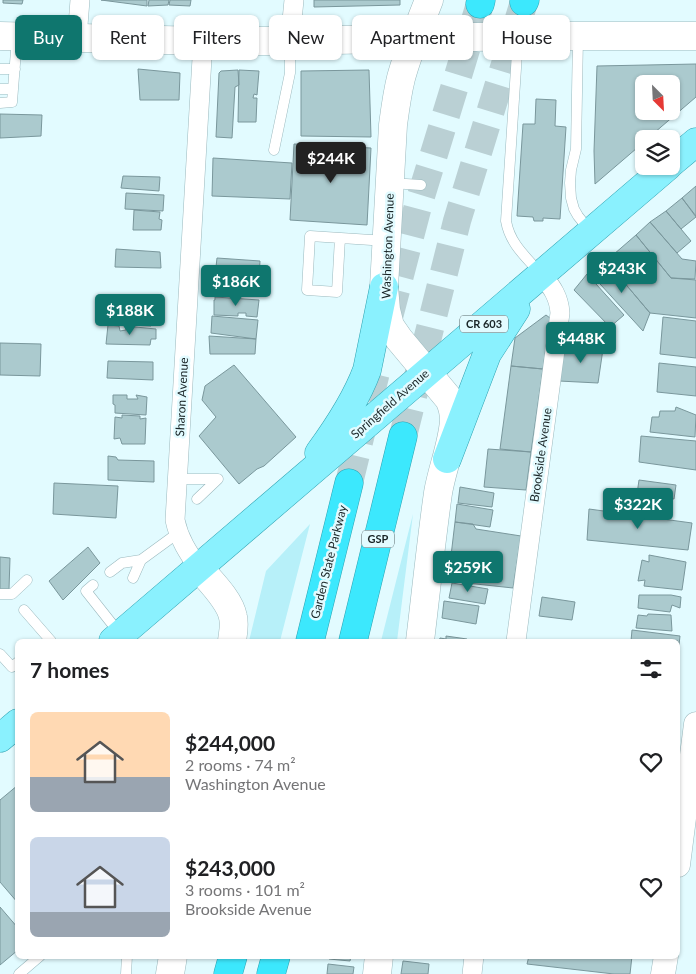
<!DOCTYPE html>
<meta charset="utf-8">
<style>
:root{--surface:#fff;--page:#f6f6f6;--text:#202124;--muted:#757577;--accent:#0f766e}
body{margin:0;font-family:Lato,sans-serif;background:var(--page);color:var(--text);height:100vh;display:flex;flex-direction:column;font-size:19px;white-space:nowrap}
*{box-sizing:border-box;margin:0}
p{font-size:16px;color:var(--muted)}
.icon{flex:none;width:28px;height:28px;fill:none;stroke:currentColor;stroke-width:2;stroke-linecap:round;stroke-linejoin:round}
.map{position:relative;flex:1;overflow:hidden}
.side{position:absolute;left:15px;top:639px;width:665px;height:320px;display:flex;flex-direction:column;background:var(--surface);border-radius:8px;box-shadow:0 1px 4px #0004}
.side>*{flex:none}
.guide{position:absolute;left:15px;top:15px;width:666px;height:45px;display:flex;gap:10px}
.needle{width:32px;rotate:156deg}
.buttons{position:absolute;left:635px;top:75px;display:grid;gap:10px}
.buttons a{display:grid;place-items:center;width:45px;height:45px;border-radius:8px;background:var(--surface);box-shadow:0 1px 4px #0004;font-size:25px}
.price{position:absolute;translate:-50% -42px;padding:0 11px;border-radius:5px;background:var(--accent);color:#fff;font-size:16px;line-height:32px;filter:drop-shadow(0 1px 2px #0008)}
.price::after{content:'';position:absolute;left:50%;top:30px;width:15px;height:11px;margin-left:-8px;background:inherit;clip-path:polygon(0 0,100% 0,50% 100%)}
.price.on{background:#222;color:#fff}
ul{padding:0;list-style:none}
li{display:flex;align-items:center;gap:15px;height:125px;padding:0 15px}
li span{display:grid;place-items:center;flex:none;width:140px;height:100px;border-radius:8px;color:#555}
li>.icon{margin-inline-start:auto}
span .icon{width:60px;height:60px;fill:#fffc;stroke-width:1}
li b{font-size:21px}
h2{display:flex;justify-content:space-between;align-items:center;height:60px;padding:0 15px;font-size:21px}
.pill{padding:0 18px;border-radius:8px;background:var(--surface);box-shadow:0 1px 4px #0004;font-size:18px;line-height:45px}
.pill.on{background:var(--accent);color:#fff}
.map>svg:first-child{display:block}
.green{fill:#b7f0f9}
.building{fill:#abcace;stroke:#7a979c;fill-rule:evenodd}
.lines{fill:none;stroke-linecap:round;stroke-linejoin:round}
.motorway-tunnel{stroke:#bad0d4;stroke-width:28;stroke-dasharray:28 14;stroke-linecap:butt}
.service-casing{stroke:#9bb9be;stroke-width:11}
.minor-casing{stroke:#9bb9be;stroke-width:20}
.tertiary-casing{stroke:#9bb9be;stroke-width:25}
.secondary-casing{stroke:#9bb9be;stroke-width:29}
.primary-casing{stroke:#30a3b2;stroke-width:29}
.motorway-casing{stroke:#30a3b2;stroke-width:29}
.service{stroke:#fff;stroke-width:10}
.minor{stroke:#fff;stroke-width:19}
.tertiary{stroke:#fff;stroke-width:24}
.secondary{stroke:#fff;stroke-width:28}
.primary{stroke:#8af1fe;stroke-width:28}
.motorway{stroke:#3ce8fd;stroke-width:28}
.labels{text-anchor:middle;stroke-width:5;stroke-linejoin:round;paint-order:stroke}
.shield{fill:#e2fbff;stroke:#556467;stroke-width:1}
.shield-label{font-size:11px;font-weight:bold;fill:#192426}
.street-label{font-size:12px;fill:#192426;stroke:#e2fbff}
</style>
<div class="map">
<svg width="696" height="974" viewBox="0 0 696 974">
<rect width="100%" height="100%" fill="#e2fbff"/>
<path class="green" d="M413 514 397 641H381Z
M310 524 280 641H249L266 571Z"/>
<path class="building" d="M3 0H23L22 4 3 3Z
M101 0H147V6Z
M149 0H169L168 5 148 6Z
M170 0H191L190 6 169 5Z
M314 0H400V5L314 7Z
M696 64V97L647 139H644V142L595 184 594 151 597 66ZM644 84H671V111H644Z
M138 69 180 73 179 100H140Z
M238 70 239 85 235 87 232 138 216 137 219 73 221 71Z
M239 70 259 71 257 95 254 94 253 98H257L256 122H238Z
M369 70 371 137 301 136V71Z
M536 99 556 100 555 126 566 127 560 219 543 218V221H534L533 217 517 216 523 124H535Z
M0 114 42 115 41 136 0 138Z
M294 144 371 148 367 225 290 220Z
M213 158 292 163 290 199 212 196Z
M123 176 160 177 159 191 121 188Z
M696 186V216L682 198Z
M126 193 164 195 163 211 125 209Z
M682 198 696 217 681 229 666 211Z
M134 210 160 212 159 219 162 220 161 230H133Z
M666 211 691 241 677 253 650 222Z
M650 222 682 259 696 261 695 279 671 278 636 235Z
M636 235 671 278 696 280V318L650 313 606 261Z
M116 249 160 252 161 268 115 267Z
M217 258 260 261 259 278 248 279V275H241V278L215 276Z
M606 261 650 313 643 331 590 273Z
M587 274 624 315 610 327 574 290Z
M211 276 255 279 253 293 211 294Z
M215 297 259 300 257 317 246 316V313H238V316L214 315V300H215Z
M110 307 127 309 128 307 153 309 151 326 126 325V317L109 316Z
M546 315 550 318 543 369 511 366 515 338Z
M212 316 258 320 256 339 211 333Z
M663 317 696 321V358L660 354Z
M108 325 119 326 120 331 126 330 125 326 156 329V339H151L150 345 106 344Z
M209 336 256 339 255 354H210Z
M0 343 41 344 40 376 0 375Z
M565 343 603 349 598 383 559 381Z
M108 361 153 362V380L107 378Z
M659 363 696 367V396L657 392Z
M234 365 296 437 264 466 257 469 239 484 199 436 216 417 202 400 205 386Z
M511 366 543 369 531 452 500 449Z
M113 395H127V399H138L136 395 147 397 146 415 115 413V405L113 404Z
M676 407 696 415 695 437 650 432 652 417H659L660 411H675Z
M122 415 140 416V419L146 418 145 444H122L120 438 114 439 115 417 122 418Z
M641 436 696 441V470L639 462Z
M488 449 531 452 526 490 484 487Z
M108 456 116 457 118 460 154 461V482L108 480Z
M639 480 676 485 674 499 637 494Z
M54 483 118 486 116 518 53 514Z
M460 487 494 493 492 507 458 503Z
M457 504 493 510 490 527 455 522Z
M589 509 692 523 688 550 587 540Z
M455 522 473 524 476 529 521 536 513 588 448 581Z
M88 547 100 563 63 600 49 581Z
M649 555 686 562 682 590 644 586 645 580 638 581 642 560 649 562Z
M0 557 10 558 9 589H0Z
M452 583 488 589 485 604 449 598Z
M639 595H671L681 597 680 608 672 605 670 612 638 608Z
M542 597 575 602 572 620 539 616Z
M444 601 479 606 476 624 442 618Z
M648 614 671 615 672 631 636 628 638 615 647 616Z
M632 630 680 636 679 645H678V641H631Z
M446 636 467 639V641H439L440 638 446 639Z
M18 785V903L0 882V800Z
M0 907 18 928V950L0 965Z
M329 956H351L350 961 329 959Z
M529 956H632L630 974H614L527 964Z
M403 961 429 964 428 974H401Z
M328 964 354 967 353 974H327Z"/>
<g class="lines">
<path class="motorway-tunnel" d="M389 317 418 206 480 4
M403 436 457 221 524 2
M349 483 378 364"/>
<defs>
<path id="service" d="M578 37 576 149 571 170 570 183 571 198 574 209 578 216 590 231
M518 38 506 221C510 244 526 257 541 274
M0 69H15
M0 89H13L17 38
M0 103 12 102 13 89
M274 150 290 73V42
M391 183 421 185
M340 238 337 292 307 290 310 236 387 241
M177 479H218L197 499
M110 572 122 563 141 560 178 533
M133 578 141 560
M93 585 86 591 120 634
M0 594H12L27 580
M24 610 51 641
M0 654 12 667 18 662
M19 974 40 956
M126 974 127 956"/>
<path id="minor" d="M77 38 80 0
M290 41 294 0
M199 568C188 553 179 539 175 520L203 41
M516 641 560 313C559 297 552 287 542 275
M472 974 474 956"/>
<path id="tertiary" d="M678 865 696 724
M663 974 666 956"/>
<path id="secondary" d="M0 36 203 41H290L518 36H696
M199 568C210 581 230 600 233 617 235 625 233 633 232 641
M420 641C426 592 431 542 438 493 442 469 452 446 454 421 454 413 453 407 449 399L399 339 390 326 386 310 384 287 393 125C395 110 397 94 401 78 408 52 419 26 429 0
M170 974 173 956
M377 974 379 956"/>
<path id="primary" d="M671 163 696 142
M319 453C338 427 356 400 367 370L384 287
M447 459 487 354 516 309
M113 641 668 166
M0 738 18 723"/>
<path id="motorway" d="M524 2 525 0
M480 4 481 0
M310 641 349 483
M353 641 403 436
M228 974 233 956
M271 974 276 956"/>
</defs>
<use href="#service" class="service-casing"/>
<use href="#minor" class="minor-casing"/>
<use href="#tertiary" class="tertiary-casing"/>
<use href="#secondary" class="secondary-casing"/>
<use href="#primary" class="primary-casing"/>
<use href="#motorway" class="motorway-casing"/>
<use href="#service" class="service"/>
<use href="#minor" class="minor"/>
<use href="#tertiary" class="tertiary"/>
<use href="#secondary" class="secondary"/>
<use href="#primary" class="primary"/>
<use href="#motorway" class="motorway"/>
</g>
<g class="labels">
<g class="shield">
<rect x="460" y="315.5" width="48" height="17" rx="4"/>
<rect x="362" y="530.5" width="32" height="17" rx="4"/>
</g>
<g class="shield-label">
<text x="484" y="328">CR 603</text>
<text x="378" y="543">GSP</text>
</g>
<g class="street-label">
<text transform="translate(388 246) rotate(-88)" y="4">Washington Avenue</text>
<text transform="translate(182 397) rotate(-87)" y="4">Sharon Avenue</text>
<text transform="translate(390 404) rotate(-41)" y="4">Springfield Avenue</text>
<text transform="translate(541 455) rotate(-82)" y="4">Brookside Avenue</text>
<text transform="translate(329 562) rotate(-76)" y="4">Garden State Parkway</text>
</g>
</g>
</svg>
<div class="buttons">
<a><svg class="needle" viewBox="-14 -14 28 28"><path d="M0-13l5 13h-10z" fill="#e53935"/><path d="M0 13l5-13h-10z" fill="#757577"/></svg></a>
<a><svg class="icon" aria-label="layers" viewBox="0 0 24 24"><path d="M12 4l9 5-9 5-9-5zM3 14l9 5 9-5"/></svg></a>
</div>
<b class="price on" style="left:331px;top:184px">$244K</b>
<b class="price" style="left:622px;top:294px">$243K</b>
<b class="price" style="left:236px;top:307px">$186K</b>
<b class="price" style="left:130px;top:336px">$188K</b>
<b class="price" style="left:581px;top:364px">$448K</b>
<b class="price" style="left:638px;top:530px">$322K</b>
<b class="price" style="left:468px;top:593px">$259K</b>
<div class="guide">
<a class="pill on">Buy</a>
<a class="pill">Rent</a>
<a class="pill">Filters</a>
<a class="pill">New</a>
<a class="pill">Apartment</a>
<a class="pill">House</a>
</div>
<section class="side">
<h2>7 homes<svg class="icon" aria-label="filters" viewBox="0 0 24 24"><path d="M4 7h16M4 17h16"/><circle cx="9" cy="7" r="2"/><circle cx="15" cy="17" r="2"/></svg></h2>
<ul>
<li><span style="background:linear-gradient(#ffd9b3 65%,#9aa5b1 0)"><svg class="icon" aria-label="home" viewBox="0 0 24 24"><path d="M3 11l9-7 9 7M6 9v11h12V9"/></svg></span><div><b>$244,000</b><p>2 rooms · 74 m²</p><p>Washington Avenue</p></div><svg class="icon" aria-label="heart" viewBox="0 0 24 24"><path d="M12 20l-8-8c-3-5 5-10 8-4 3-6 11-1 8 4z"/></svg></li>
<li><span style="background:linear-gradient(#c9d6e8 75%,#9aa5b1 0)"><svg class="icon" aria-label="home" viewBox="0 0 24 24"><path d="M3 11l9-7 9 7M6 9v11h12V9"/></svg></span><div><b>$243,000</b><p>3 rooms · 101 m²</p><p>Brookside Avenue</p></div><svg class="icon" aria-label="heart" viewBox="0 0 24 24"><path d="M12 20l-8-8c-3-5 5-10 8-4 3-6 11-1 8 4z"/></svg></li>
</ul>
</section>
</div>
